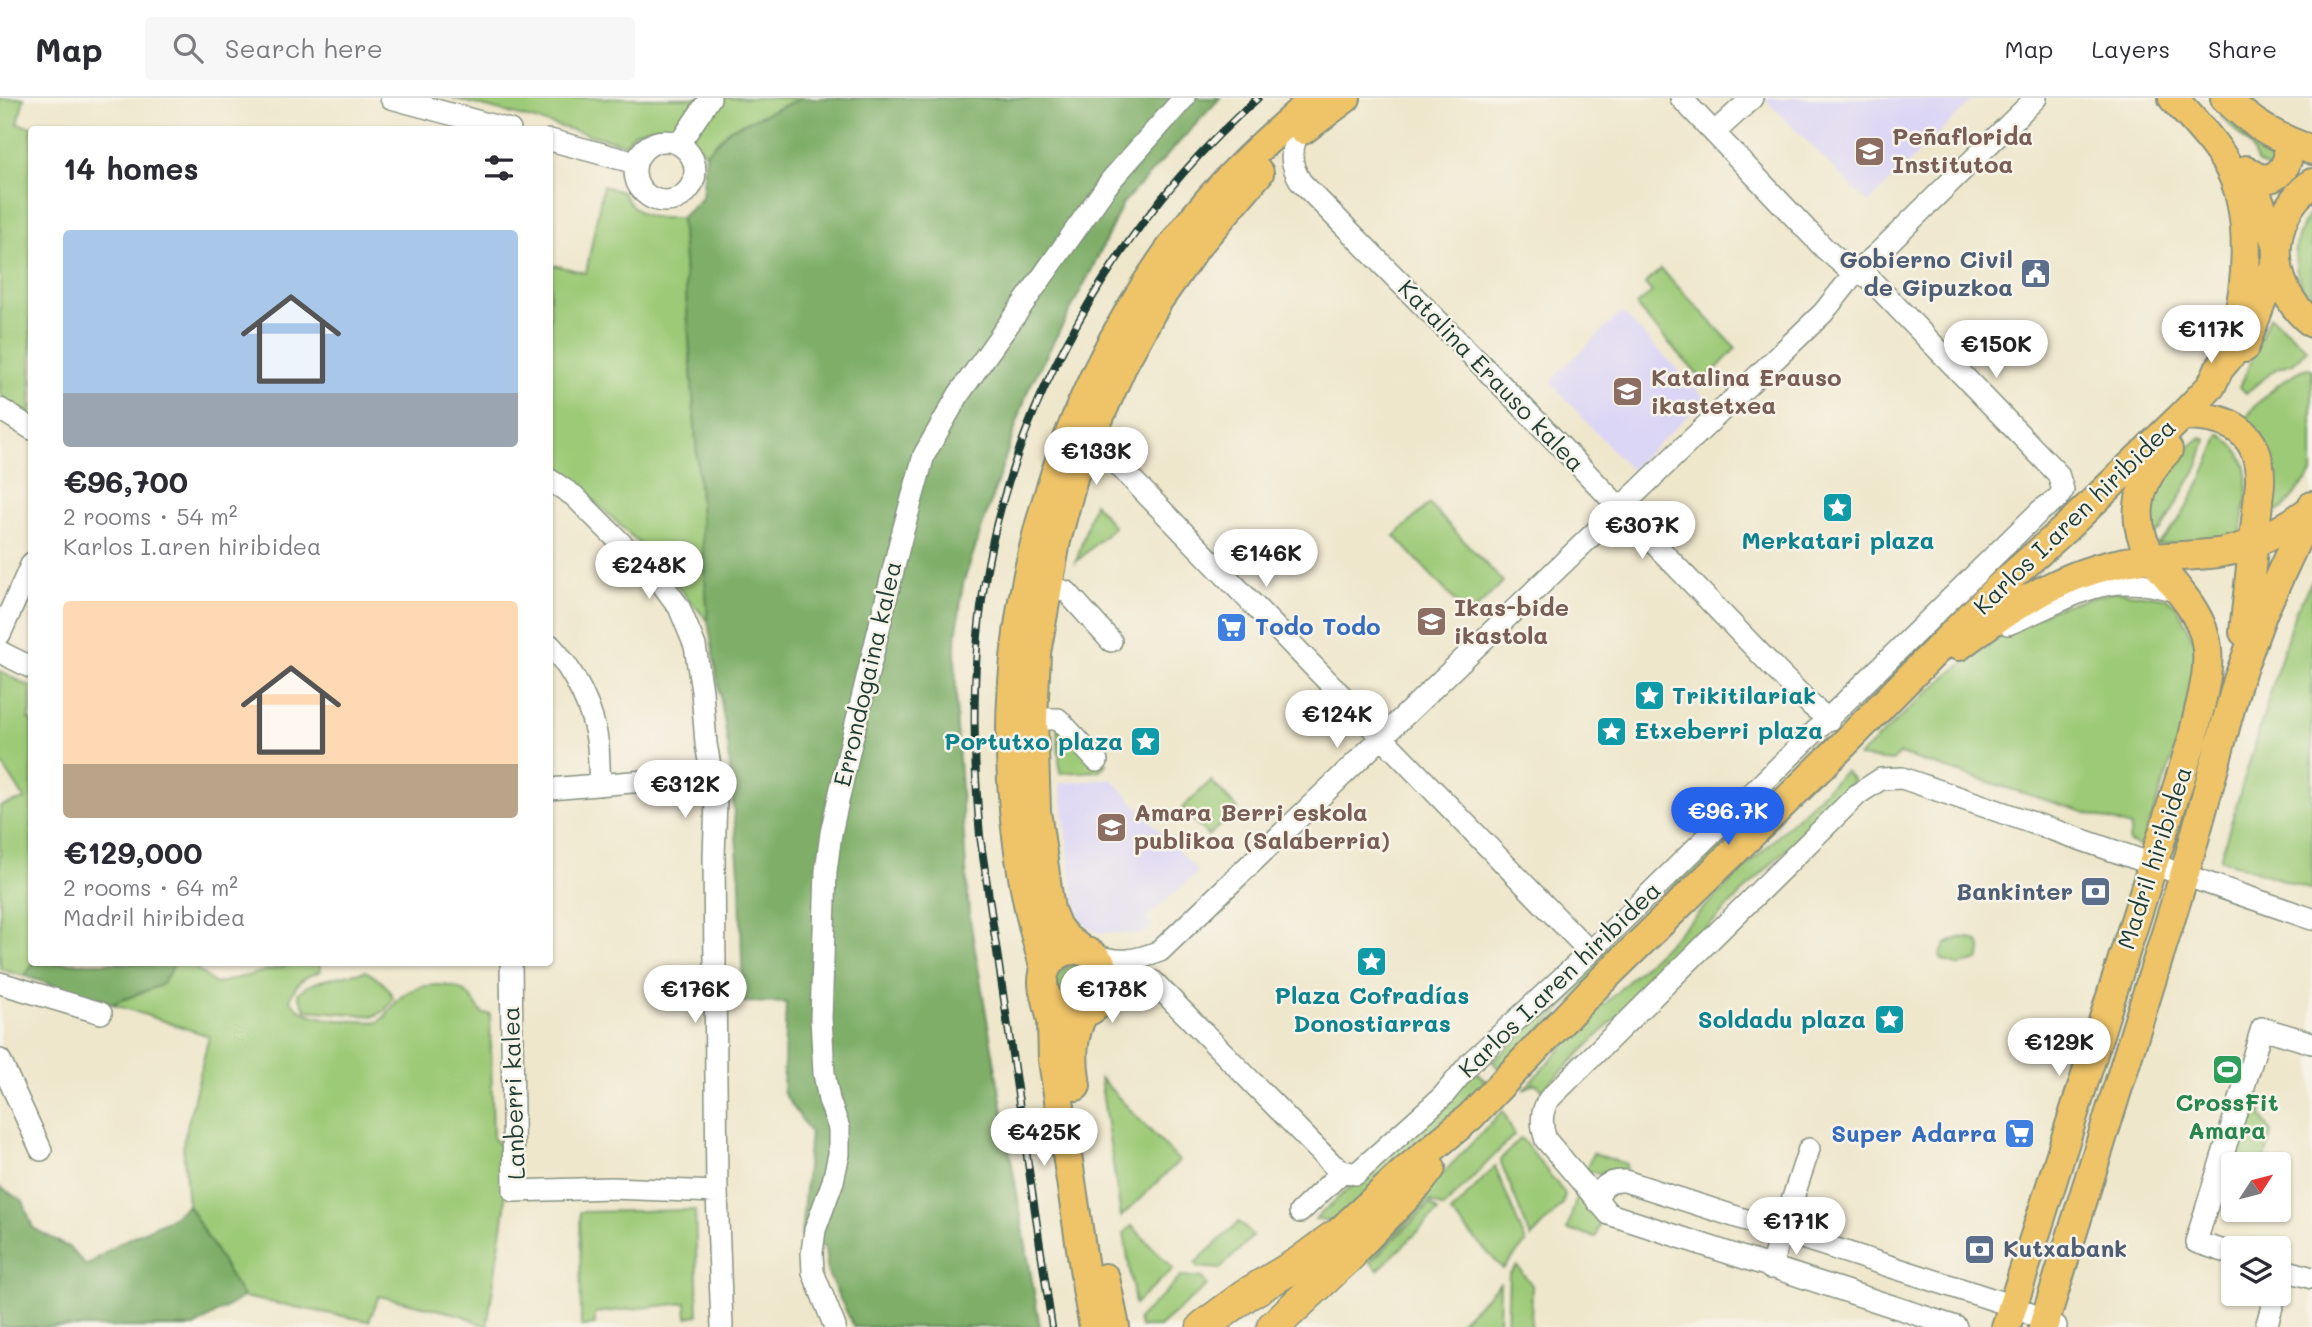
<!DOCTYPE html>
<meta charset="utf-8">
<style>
:root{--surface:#fff;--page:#f7f7f7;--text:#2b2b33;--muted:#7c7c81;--line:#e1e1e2;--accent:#2563eb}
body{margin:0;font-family:Mali,sans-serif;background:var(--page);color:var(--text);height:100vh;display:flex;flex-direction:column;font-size:26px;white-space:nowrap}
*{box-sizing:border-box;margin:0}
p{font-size:23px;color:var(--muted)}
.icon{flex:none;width:38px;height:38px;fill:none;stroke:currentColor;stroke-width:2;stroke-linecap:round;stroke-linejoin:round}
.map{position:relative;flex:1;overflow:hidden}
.side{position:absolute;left:28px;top:28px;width:525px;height:840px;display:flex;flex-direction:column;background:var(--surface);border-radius:7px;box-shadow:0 2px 5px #0004}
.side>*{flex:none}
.needle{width:46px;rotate:54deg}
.buttons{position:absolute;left:2221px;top:1054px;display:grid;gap:14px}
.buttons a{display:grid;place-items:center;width:70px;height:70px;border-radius:7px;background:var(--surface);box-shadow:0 2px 5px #0004;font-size:35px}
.price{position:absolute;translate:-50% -60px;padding:0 16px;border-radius:24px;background:#fff;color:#222;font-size:23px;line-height:46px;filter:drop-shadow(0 2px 4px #0008)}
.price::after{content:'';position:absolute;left:50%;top:42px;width:21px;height:16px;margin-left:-10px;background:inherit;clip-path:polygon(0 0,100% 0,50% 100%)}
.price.current{background:var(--accent);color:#fff}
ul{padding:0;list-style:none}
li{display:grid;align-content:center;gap:14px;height:371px;padding:0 35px}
li span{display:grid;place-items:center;height:217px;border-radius:7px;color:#555}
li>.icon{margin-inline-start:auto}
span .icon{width:126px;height:126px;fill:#fffc;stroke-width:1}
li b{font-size:30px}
h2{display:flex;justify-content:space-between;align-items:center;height:84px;padding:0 35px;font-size:30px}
header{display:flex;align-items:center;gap:42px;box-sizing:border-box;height:98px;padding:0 35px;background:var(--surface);border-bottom:2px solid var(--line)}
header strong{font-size:33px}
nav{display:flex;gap:38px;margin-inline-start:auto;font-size:24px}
.search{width:490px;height:63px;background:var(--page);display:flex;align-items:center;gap:18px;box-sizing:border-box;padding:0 24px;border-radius:7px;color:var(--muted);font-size:26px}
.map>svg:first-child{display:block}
.built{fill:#dcd6f6}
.green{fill:#9dca77;stroke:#5e8456;stroke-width:2}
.forest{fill:#7eae68;stroke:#4e764e;stroke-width:2}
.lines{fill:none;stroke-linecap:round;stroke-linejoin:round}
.minor-casing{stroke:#879280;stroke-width:24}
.major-casing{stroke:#879280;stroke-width:32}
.highway-casing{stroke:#879280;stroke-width:35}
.minor{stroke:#fff;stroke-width:21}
.major{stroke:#efc469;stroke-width:28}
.highway{stroke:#efc469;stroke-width:32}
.rail-casing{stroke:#1f3d34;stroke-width:8}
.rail{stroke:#f7f3e8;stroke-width:5;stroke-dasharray:16;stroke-linecap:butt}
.labels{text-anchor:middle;stroke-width:5;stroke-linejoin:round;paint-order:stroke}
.education-label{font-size:24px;font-weight:bold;fill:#785e54;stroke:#f7f3e8;text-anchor:start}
.service-label{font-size:24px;font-weight:bold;fill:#4e5e75;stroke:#f7f3e8;text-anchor:end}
.street-label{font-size:24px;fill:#1f3d34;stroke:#f7f3e8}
.culture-label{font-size:24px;font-weight:bold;fill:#0d838f;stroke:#f7f3e8}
.shop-label{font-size:24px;font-weight:bold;fill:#366cbe;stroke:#f7f3e8;text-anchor:start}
.leisure-label{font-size:24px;font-weight:bold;fill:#27864d;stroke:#f7f3e8}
</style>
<header>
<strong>Map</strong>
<div class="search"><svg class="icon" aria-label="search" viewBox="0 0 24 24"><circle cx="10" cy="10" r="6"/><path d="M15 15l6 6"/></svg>Search here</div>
<nav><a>Map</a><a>Layers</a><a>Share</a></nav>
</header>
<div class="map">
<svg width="2312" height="1229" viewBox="0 0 2312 1229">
<rect width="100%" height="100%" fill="#f7f3e8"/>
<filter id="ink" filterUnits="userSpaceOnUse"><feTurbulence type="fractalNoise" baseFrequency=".0143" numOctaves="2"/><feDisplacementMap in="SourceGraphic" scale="14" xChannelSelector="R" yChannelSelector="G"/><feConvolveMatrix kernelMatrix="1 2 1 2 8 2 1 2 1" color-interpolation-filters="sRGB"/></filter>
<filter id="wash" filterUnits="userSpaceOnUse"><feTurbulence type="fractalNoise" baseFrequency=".00686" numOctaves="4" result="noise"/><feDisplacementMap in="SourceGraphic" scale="28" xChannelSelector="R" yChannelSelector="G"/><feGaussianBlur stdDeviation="1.57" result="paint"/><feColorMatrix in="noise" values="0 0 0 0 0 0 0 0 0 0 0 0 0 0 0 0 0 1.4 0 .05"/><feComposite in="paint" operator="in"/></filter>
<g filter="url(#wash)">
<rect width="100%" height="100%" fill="#efe7cc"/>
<path class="built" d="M1768 0H1975L1868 105 1766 2Z
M1622 214 1706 301 1630 372 1552 286 1559 274Z
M1112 681 1198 774 1146 820 1153 828 1142 836 1096 834 1077 822 1060 685Z"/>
<path class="green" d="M0 0H24L18 26 40 31 32 32 31 320 11 309 0 296Z
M452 0H802L730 31 706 55 680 31 650 29 633 35 625 46Z
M2226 14 2260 44 2281 57 2271 72 2257 64 2250 47 2221 18Z
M603 88 622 94C639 122 650 120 681 120L708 523 640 446 566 377 550 367V166L586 175Z
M2312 113V202C2289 178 2291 137 2312 113Z
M1661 171 1736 250 1704 284 1636 208 1652 194 1645 186Z
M2269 219C2280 224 2296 242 2307 251L2293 265 2277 270 2246 295 2240 289Z
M2307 270 2312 271V376L2283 410 2270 418 2244 326C2252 305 2286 278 2307 270Z
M2220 336C2260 363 2246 395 2241 436L2224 443 2156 447C2184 426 2208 369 2220 336Z
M2201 339 2206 341 2199 366 2161 433 2152 436 2150 405 2170 366Z
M1094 405 1114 429 1076 464Z
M1429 406 1503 484 1469 518 1395 438Z
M2312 483V792L2220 761 2295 514Z
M2115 493 2166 500 2177 509 2197 549 2183 630 2141 749 2129 744 2131 729 1903 657 1901 655 1892 663 1858 659C1916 604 1975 546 2049 513 2069 504 2094 500 2115 493Z
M0 573 31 589V614L28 621 32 623V864L35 865 24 878 0 871V708L25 701 0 663Z
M1057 629 1102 661 1107 666 1098 673 1060 675Z
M1818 647 1822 651 1500 972 1492 963 1517 942 1515 940Z
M1845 673 1854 683 1830 704 1831 707 1543 992 1535 985 1523 992 1577 933Z
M1211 683 1238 711 1208 738 1182 710Z
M1959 840C1975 839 1987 844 1978 862L1959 868 1942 862 1940 857 1946 846Z
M319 864 321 873C303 879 297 883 290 901 305 926 352 922 379 924 390 915 389 912 397 903 411 886 446 882 465 894 472 899 478 910 483 916H490L493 1041 505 1052V1110L487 1229 462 1217 379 1198 369 1223 243 1199 188 1107 183 1046 209 938 112 906 161 887 175 865H192L193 868 215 886 296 865Z
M1057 885a18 18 0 1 1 36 0a18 18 0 1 1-36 0Z
M366 873C378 881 388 886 393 900 388 910 385 914 374 918L306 912 298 896C306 882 349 877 366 873Z
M1472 969 1487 985 1338 1126 1315 1121 1417 1029Z
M1100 980 1179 1063 1121 1119Z
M2249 1006 2263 1010 2262 1017 2271 1035 2265 1063 2259 1066H2233V1077L2227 1076Z
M1503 1013 1514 1037 1443 1110 1430 1103 1360 1170 1356 1165Z
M1521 1040 1565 1096 1563 1106 1531 1140 1500 1062Z
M1593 1055 1626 1066V1071L1612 1073 1605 1078 1586 1072Z
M1495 1068 1526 1145 1503 1171 1451 1115Z
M1578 1095 1601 1121 1596 1139 1567 1132Z
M1431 1106 1438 1114 1378 1172 1370 1164Z
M695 1112 698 1217 687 1219 686 1205 595 1215V1227L581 1228 580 1114Z
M1239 1124 1253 1138 1220 1171 1198 1169 1195 1165Z
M1132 1128 1173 1171 1135 1206 1124 1135Z
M1517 1168 1532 1187 1531 1229H1507L1509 1176Z
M1182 1178 1202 1180 1207 1187 1159 1229H1140L1138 1221Z
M1500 1184 1499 1229H1455L1500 1185Z"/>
<path class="forest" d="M802 0H1220L1123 105 1092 171 1028 292 963 486 955 549 957 631 969 816 1040 1229H854L828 1176 825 1150 801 1138 810 1034 783 994 786 905 743 904 740 785 728 647 708 523 681 120 702 100 706 55 730 31Z
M175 865 161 887 112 906 24 878 35 865Z
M0 1089 23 1103 33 1130 70 1150 86 1168 121 1144 170 1121 188 1107 243 1199 194 1229H0Z"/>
</g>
<g filter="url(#ink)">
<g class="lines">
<defs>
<path id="minor" d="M391 0 510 32
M1714 35 1752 0
M1297 37C1290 57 1290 66 1301 84L1518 304 1777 573 1812 608 1829 622
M550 42 636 65
M635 73a30 30 0 1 1 60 0a30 30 0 1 1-60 0Z
M679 46 710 0
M0 311 32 331
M1094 330 1121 370 1590 854
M550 382 574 398 662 486 679 509 695 548 702 593 706 646 716 701 714 759 717 1094 722 1229
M1047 488 1067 494 1111 543
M2008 526C2076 499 2104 469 2181 495
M0 536 32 465
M550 547C574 572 594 613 598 648 599 660 599 674 600 687
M0 554 32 570
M1033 621H1058L1097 663
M550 691 702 678
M1092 857C1120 865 1133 864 1160 853L1823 215 1856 174 1876 157 2036 0
M511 864 514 1093 611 1090 717 1094
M0 885 101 915
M1105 896C1120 887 1135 878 1154 884L1333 1067 1343 1073 1356 1076 1443 998 1471 964 1590 854 2040 413 2058 400 2063 392 2058 376 1870 181 1846 169 1824 150 1681 0
M0 962 41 1052
M1597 1103C1601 1087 1610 1082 1625 1083L2013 1208 2056 1228
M1300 1114 1343 1073
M2233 1156 2196 1144 2262 930 2312 945
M1770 1170 1809 1051
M2278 1170 2312 1180
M835 1229 813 1174 812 1154 815 1132 833 1083 839 1056V1030L829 1002 824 975 821 920 826 773 831 735 849 654 900 444 924 357 959 296 1111 82 1184 0
M1956 1229 1609 1116 1546 1042C1541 1028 1540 1014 1549 1001L1858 696 1881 681 1902 680 2312 821
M2266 1229 2276 1195"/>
<path id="major" d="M2173 0C2192 21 2214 43 2228 68 2253 111 2248 186 2235 233
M2225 0C2253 27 2275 39 2312 52
M1303 32 1346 0
M2246 72C2251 75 2256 79 2261 80 2282 84 2296 56 2283 41
M2248 75 2277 147
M2312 85C2264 120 2266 189 2312 225
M2244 250 2276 164
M2182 318C2229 318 2262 333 2260 386L2244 534
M1959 548C2006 512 2058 478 2116 466 2150 458 2184 459 2218 455 2252 450 2283 432 2310 412
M1043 884a32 32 0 1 1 64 0a32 32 0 1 1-64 0Z
M1083 853 1066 840 1057 829 1050 812 1036 713 1033 621 1036 555 1056 443 1074 376 1124 264 1157 204 1196 149 1259 75
M1045 872C1042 858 1037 845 1034 831 1024 792 1018 751 1014 711 996 509 1059 297 1182 135 1220 84 1267 42 1315 0
M1046 897 1052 923 1053 962 1088 1197 1094 1229
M1076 988C1072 962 1071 940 1083 916
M1334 1139 1405 1073 1470 1019 1591 893 1840 650 1995 493 2066 430 2182 318 2211 288 2219 271 2249 235
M1350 1157 1419 1086 1431 1070
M1105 1180 1115 1229
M2006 1229 2193 640C2199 608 2213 571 2205 539 2197 509 2173 487 2155 463 2127 425 2137 383 2168 352
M2043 1229 2184 778 2238 582 2263 514 2312 408"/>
<path id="highway" d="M1203 1229 1246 1197 1299 1165 1334 1139
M1273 1229 1350 1157"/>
</defs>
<use href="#minor" class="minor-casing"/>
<use href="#major" class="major-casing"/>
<use href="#highway" class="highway-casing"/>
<use href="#minor" class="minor"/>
<use href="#major" class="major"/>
<use href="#highway" class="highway"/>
<defs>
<path id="rail" d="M1052 1229 980 738C973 657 971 576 983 495 1010 309 1118 123 1258 0"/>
</defs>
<use href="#rail" class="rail-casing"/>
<use href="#rail" class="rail"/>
</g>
</g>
<defs>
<symbol id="school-square" viewBox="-11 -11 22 22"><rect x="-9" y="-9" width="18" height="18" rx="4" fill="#8d6e63" stroke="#f7f3e8"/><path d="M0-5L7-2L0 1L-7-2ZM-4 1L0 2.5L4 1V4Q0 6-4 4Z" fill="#fff"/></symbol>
<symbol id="civic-square" viewBox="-11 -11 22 22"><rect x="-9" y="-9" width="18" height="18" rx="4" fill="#5c6f8a" stroke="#f7f3e8"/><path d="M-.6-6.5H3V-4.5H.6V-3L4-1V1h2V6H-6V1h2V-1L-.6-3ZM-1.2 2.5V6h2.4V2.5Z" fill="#fff"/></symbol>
<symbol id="sight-square" viewBox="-11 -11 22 22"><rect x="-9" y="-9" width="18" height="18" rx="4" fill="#0f9aa8" stroke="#f7f3e8"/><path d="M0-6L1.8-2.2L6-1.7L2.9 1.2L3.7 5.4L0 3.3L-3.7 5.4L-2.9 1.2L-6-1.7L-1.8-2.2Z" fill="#fff"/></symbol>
<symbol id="supermarket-square" viewBox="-11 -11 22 22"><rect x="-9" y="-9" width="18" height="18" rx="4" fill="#3f7fe0" stroke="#f7f3e8"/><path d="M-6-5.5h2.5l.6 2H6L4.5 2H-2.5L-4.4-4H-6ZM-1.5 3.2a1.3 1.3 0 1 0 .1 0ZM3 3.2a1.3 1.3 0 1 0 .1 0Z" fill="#fff"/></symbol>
<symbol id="bank-square" viewBox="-11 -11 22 22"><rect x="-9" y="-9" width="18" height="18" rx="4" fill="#5c6f8a" stroke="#f7f3e8"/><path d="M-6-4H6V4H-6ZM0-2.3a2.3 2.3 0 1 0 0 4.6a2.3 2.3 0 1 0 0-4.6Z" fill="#fff"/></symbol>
<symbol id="stadium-square" viewBox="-11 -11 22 22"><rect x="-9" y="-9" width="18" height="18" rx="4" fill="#2e9e5b" stroke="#f7f3e8"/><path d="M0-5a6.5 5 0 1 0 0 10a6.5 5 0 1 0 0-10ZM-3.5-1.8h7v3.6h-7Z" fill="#fff"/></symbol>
</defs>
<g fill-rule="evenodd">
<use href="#school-square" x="1852" y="36" width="35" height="35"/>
<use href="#civic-square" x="2018" y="158" width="35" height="35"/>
<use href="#school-square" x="1610" y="276" width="35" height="35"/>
<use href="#sight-square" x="1820" y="392" width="35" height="35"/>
<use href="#school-square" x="1414" y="506" width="35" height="35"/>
<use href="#supermarket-square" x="1214" y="512" width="35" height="35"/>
<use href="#sight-square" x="1632" y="580" width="35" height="35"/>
<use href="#sight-square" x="1594" y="616" width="35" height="35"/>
<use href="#sight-square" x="1128" y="626" width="35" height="35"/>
<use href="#school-square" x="1094" y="712" width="35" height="35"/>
<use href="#bank-square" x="2078" y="776" width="35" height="35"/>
<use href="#sight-square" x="1354" y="846" width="35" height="35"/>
<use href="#sight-square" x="1872" y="904" width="35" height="35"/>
<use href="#stadium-square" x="2210" y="954" width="35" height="35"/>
<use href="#supermarket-square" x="2002" y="1018" width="35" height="35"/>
<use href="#bank-square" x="1962" y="1134" width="35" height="35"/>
</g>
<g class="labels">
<g class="education-label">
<text x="1892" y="47">Peñaflorida<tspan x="1892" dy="28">Institutoa</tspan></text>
<text x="1651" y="288">Katalina Erauso<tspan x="1651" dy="28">ikastetxea</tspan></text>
<text x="1454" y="518">Ikas-bide<tspan x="1454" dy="28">ikastola</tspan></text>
<text x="1134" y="723">Amara Berri eskola<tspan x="1134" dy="28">publikoa (Salaberria)</tspan></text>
</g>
<g class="service-label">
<text x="2013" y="170">Gobierno Civil<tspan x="2013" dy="28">de Gipuzkoa</tspan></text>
<text x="2073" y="802">Bankinter</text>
<text x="2003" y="1159" text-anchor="start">Kutxabank</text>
</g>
<g class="street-label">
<text transform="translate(1491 278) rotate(46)" y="8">Katalina Erauso kalea</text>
<text transform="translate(2075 419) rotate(-44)" y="8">Karlos I.aren hiribidea</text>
<text transform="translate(868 576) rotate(-77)" y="8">Errondogaina kalea</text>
<text transform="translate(2155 760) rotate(-72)" y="8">Madril hiribidea</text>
<text transform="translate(1560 882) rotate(-44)" y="8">Karlos I.aren hiribidea</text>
<text transform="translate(514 995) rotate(-92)" y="8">Lanberri kalea</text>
</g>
<g class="culture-label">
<text x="1838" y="451">Merkatari plaza</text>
<text x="1672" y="606" text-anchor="start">Trikitilariak</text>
<text x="1634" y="641" text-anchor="start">Etxeberri plaza</text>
<text x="1123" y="652" text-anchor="end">Portutxo plaza</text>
<text x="1372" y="906">Plaza Cofradías<tspan x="1372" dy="28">Donostiarras</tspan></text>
<text x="1866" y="930" text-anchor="end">Soldadu plaza</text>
</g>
<g class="shop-label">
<text x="1255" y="537">Todo Todo</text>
<text x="1997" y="1044" text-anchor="end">Super Adarra</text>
</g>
<g class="leisure-label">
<text x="2227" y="1013">CrossFit<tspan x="2227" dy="28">Amara</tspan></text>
</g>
</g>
</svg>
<div class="buttons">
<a><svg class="needle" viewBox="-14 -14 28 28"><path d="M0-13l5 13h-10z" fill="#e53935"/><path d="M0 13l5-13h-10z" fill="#7c7c81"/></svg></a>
<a><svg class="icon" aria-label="layers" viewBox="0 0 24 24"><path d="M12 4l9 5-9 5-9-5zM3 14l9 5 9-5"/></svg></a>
</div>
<b class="price" style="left:2211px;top:267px">€117K</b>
<b class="price" style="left:1996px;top:282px">€150K</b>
<b class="price" style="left:1096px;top:389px">€133K</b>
<b class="price" style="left:1642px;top:463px">€307K</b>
<b class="price" style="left:1266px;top:491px">€146K</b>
<b class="price" style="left:649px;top:503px">€248K</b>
<b class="price" style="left:1337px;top:652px">€124K</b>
<b class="price" style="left:685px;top:722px">€312K</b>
<b class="price current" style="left:1728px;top:749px">€96.7K</b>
<b class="price" style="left:695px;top:927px">€176K</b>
<b class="price" style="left:1112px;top:927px">€178K</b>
<b class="price" style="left:2059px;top:980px">€129K</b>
<b class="price" style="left:1044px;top:1070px">€425K</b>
<b class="price" style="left:1796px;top:1159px">€171K</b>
<section class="side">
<h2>14 homes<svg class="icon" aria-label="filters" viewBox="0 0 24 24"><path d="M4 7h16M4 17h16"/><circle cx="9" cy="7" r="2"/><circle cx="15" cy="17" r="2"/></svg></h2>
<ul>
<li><span style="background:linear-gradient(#a9c7e8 75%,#9aa5b1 0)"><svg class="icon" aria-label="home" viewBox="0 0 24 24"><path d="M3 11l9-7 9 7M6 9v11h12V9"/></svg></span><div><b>€96,700</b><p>2 rooms · 54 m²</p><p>Karlos I.aren hiribidea</p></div></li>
<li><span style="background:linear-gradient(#ffd9b3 75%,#b9a48a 0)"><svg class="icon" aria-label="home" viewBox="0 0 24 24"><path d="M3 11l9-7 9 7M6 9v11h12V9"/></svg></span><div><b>€129,000</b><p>2 rooms · 64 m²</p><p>Madril hiribidea</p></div></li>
</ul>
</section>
</div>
